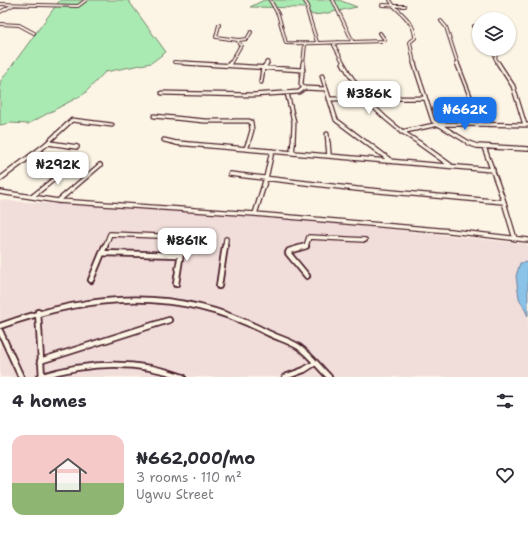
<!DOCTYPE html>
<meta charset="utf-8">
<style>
:root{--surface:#fff;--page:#f2f2f3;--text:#2b2b33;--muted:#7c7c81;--line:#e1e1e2;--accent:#1a73e8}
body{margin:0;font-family:"Shantell Sans",sans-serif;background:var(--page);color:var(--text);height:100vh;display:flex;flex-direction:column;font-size:15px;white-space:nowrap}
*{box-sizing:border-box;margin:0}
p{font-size:13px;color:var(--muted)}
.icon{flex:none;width:22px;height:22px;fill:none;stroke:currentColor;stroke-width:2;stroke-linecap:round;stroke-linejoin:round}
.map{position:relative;height:377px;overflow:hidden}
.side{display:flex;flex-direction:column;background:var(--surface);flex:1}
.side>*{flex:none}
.fabs{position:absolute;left:472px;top:12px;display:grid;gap:8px}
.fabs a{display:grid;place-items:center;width:44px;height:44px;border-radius:50%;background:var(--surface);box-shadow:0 1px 3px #0004;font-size:20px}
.price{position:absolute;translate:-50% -34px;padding:0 9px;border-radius:8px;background:#fff;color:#222;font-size:13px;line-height:26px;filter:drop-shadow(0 1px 2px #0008)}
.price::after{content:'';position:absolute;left:50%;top:24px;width:12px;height:9px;margin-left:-6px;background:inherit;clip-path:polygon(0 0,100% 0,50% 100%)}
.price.on{background:var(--accent);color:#fff}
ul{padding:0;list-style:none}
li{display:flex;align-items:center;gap:12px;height:100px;padding:0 12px}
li+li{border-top:1px solid var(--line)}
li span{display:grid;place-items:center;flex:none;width:112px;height:80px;border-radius:12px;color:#555}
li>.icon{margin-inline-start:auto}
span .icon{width:48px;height:48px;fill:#fffc;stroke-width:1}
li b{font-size:17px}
h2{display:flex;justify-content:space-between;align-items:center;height:48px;padding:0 12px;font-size:17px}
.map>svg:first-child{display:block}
.built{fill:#f1ddda}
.green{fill:#a9eab2;stroke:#7a846e}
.water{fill:#8ac2e8;stroke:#70819c}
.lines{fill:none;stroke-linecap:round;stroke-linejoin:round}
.street-far3-casing{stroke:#4a1f2b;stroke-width:4}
.street-far2-casing{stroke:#4a1f2b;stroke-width:5.5}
.street-far1-casing{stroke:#4a1f2b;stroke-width:6}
.street-casing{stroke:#4a1f2b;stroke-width:8}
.street-far3{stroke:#fcf5e5;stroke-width:2}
.street-far2{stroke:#fcf5e5;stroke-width:3}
.street-far1{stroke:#fcf5e5;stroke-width:3.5}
.street{stroke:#fcf5e5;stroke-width:4.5}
</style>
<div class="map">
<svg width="528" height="377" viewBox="0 0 528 377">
<rect width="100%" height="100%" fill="#fcf5e5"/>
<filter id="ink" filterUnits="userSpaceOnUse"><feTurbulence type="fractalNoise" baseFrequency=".025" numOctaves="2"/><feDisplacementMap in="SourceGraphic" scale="8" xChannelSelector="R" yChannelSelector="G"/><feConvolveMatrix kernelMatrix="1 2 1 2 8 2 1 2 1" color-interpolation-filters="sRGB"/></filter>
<g filter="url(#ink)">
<path class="built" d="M0 200 55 204 61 202 290 216 376 228 528 244V377H0Z"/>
<path class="green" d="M60 0H128L166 52 151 63 105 72 84 94 28 124 11 123 0 125V82Z
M264 0H339L357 7 323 14 312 15 306 8 250 7Z"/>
<path class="water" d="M528 262V316L519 298 516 276 520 263Z"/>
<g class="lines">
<defs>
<path id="street-far3" d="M270 0 278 14 286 43C308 44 329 42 351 42L352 40 333 0
M304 0 308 6 307 10 317 42
M390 0 394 6
M0 4 78 6 86 0
M382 5 405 6
M394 6C403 15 415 24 415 38L410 42 414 64
M0 12 13 5
M441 21 446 27 458 64
M0 24 19 25 34 33
M219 25 216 37 238 40 239 44 241 45 230 64
M474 26 479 31
M238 40 247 39 251 32
M338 42 334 45 344 64
M351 42 384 41 385 40 380 33
M489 49 496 55 495 58 499 64
M174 62 201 64
M266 64 267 62
M303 64 305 44"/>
<path id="street-far2" d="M184 63 303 70
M303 63 301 84 304 88
M343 63C363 100 385 122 421 144
M414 63 433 121 471 144
M457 63 481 124
M498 63 513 86 525 125
M229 65 230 63
M322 76 336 120 368 144
M261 82 263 68 267 63
M162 93 252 95 299 92 304 88 326 89
M287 93 294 122 293 144
M329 99 425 98
M154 116 205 121H249L251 122 252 130 248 144
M401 132 439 124 528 125
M327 134 328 144
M164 140 181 144
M48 143 56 144
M46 144 72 120 112 125"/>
<path id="street-far1" d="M49 143 77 147
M177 143 493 170
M328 143 329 155
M367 143 391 161
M419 143 450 165
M468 143 477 146 528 149
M484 147 503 199 515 239
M246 149 248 143
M292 153 293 143
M230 174 357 189 504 202
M0 179 48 143
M0 192 58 201 255 214 450 231 528 240
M33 196 73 164
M58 201 100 165
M255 214 266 178 272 151
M105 247 110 234 183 237 182 247
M225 247 226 239
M304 247 306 246 309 237 365 240"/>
<path id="street" d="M306 246 289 251 288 253 307 276
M102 253 180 255
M91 280 105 246
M176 284 182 246
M219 286 225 246
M38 312 42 377
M0 326C92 293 179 286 268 333 278 338 290 341 299 347 310 355 319 367 329 377
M0 331 21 377
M40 361 169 320
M39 377C87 362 135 359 183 377
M285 377 304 370 315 363"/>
</defs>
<use href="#street-far3" class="street-far3-casing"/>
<use href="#street-far2" class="street-far2-casing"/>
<use href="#street-far1" class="street-far1-casing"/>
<use href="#street" class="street-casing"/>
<use href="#street-far3" class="street-far3"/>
<use href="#street-far2" class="street-far2"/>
<use href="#street-far1" class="street-far1"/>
<use href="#street" class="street"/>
</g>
</g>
</svg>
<div class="fabs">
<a><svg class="icon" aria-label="layers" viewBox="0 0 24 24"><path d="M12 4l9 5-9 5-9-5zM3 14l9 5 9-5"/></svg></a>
</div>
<b class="price" style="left:369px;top:115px">₦386K</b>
<b class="price on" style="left:465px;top:131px">₦662K</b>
<b class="price" style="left:58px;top:186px">₦292K</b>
<b class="price" style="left:187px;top:262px">₦861K</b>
</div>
<section class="side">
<h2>4 homes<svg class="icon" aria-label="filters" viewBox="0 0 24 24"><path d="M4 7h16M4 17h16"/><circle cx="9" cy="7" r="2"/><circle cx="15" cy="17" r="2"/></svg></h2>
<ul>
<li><span style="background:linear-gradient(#f6c9c9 60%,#8fb573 0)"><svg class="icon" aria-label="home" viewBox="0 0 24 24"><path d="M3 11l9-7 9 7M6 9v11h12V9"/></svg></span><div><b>₦662,000/mo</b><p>3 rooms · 110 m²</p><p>Ugwu Street</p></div><svg class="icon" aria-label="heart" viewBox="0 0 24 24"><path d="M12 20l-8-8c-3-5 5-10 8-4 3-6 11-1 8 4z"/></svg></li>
</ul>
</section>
